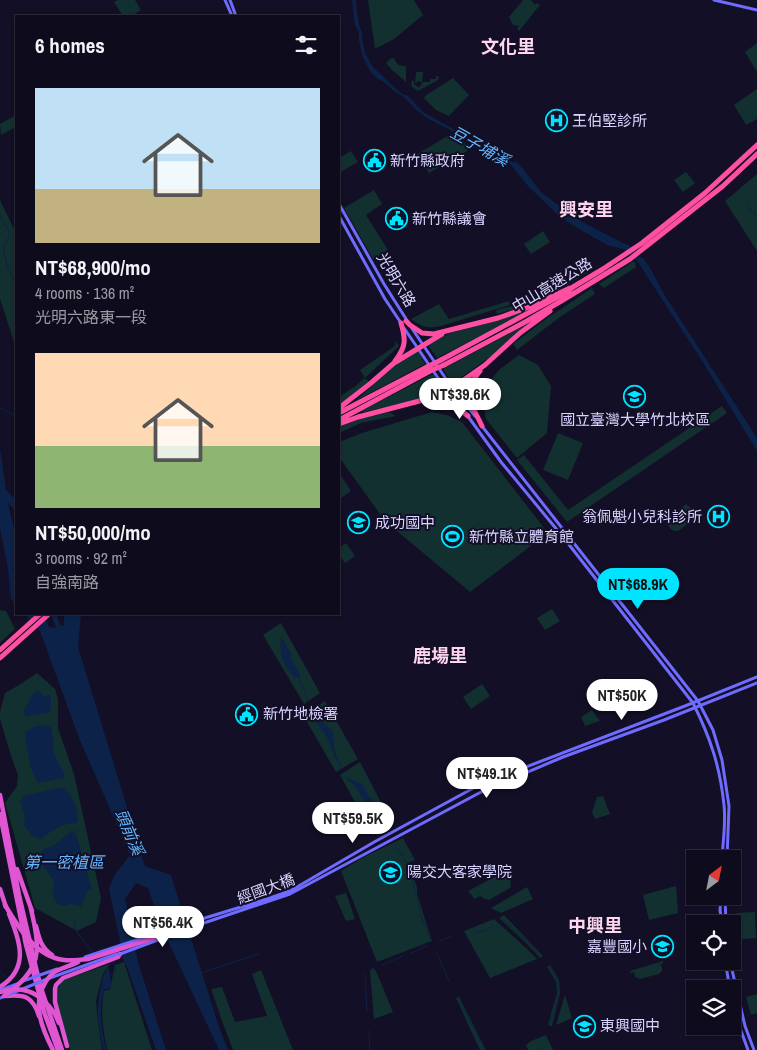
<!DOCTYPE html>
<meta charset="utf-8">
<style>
:root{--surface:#0e0b1c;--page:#171425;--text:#f1f3f6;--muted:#9b9ba3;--line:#2e2b3b;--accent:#00e5ff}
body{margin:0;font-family:"Archivo Narrow","Noto Sans TC",sans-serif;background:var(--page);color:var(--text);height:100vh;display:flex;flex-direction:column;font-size:19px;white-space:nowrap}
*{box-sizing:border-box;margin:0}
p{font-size:16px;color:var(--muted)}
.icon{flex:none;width:28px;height:28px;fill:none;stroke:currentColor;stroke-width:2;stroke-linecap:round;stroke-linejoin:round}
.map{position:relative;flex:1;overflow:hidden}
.sheet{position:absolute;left:15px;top:15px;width:325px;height:600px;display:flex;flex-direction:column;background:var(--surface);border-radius:0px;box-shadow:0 1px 4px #0004,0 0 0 1px var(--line)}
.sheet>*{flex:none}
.needle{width:32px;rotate:32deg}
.buttons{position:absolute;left:686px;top:850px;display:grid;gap:10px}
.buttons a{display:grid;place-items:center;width:55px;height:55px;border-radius:0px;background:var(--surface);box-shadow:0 1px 4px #0004,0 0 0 1px var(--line);font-size:25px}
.price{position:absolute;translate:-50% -42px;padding:0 11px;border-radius:18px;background:#fff;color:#222;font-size:16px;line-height:32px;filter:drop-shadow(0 1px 2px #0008)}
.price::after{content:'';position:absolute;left:50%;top:30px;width:15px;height:11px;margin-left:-8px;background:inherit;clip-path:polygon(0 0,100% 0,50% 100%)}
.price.on{background:var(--accent);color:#111}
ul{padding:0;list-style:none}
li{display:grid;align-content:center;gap:10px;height:265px;padding:0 20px}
li span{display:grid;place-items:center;height:155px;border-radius:0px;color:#555}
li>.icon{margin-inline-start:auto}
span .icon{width:90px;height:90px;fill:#fffc;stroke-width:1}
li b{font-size:21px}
h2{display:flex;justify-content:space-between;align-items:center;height:60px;padding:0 20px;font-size:21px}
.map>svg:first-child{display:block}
.green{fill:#12302f}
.water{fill:#0c2248}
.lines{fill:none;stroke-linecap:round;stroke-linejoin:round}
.stream{stroke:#0c2248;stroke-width:1}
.secondary{stroke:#6f6bff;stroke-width:3}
.trunk{stroke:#e055d1;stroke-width:4.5}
.motorway{stroke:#ff4fa3;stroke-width:5}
.secondary-bridge{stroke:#6f6bff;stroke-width:3}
.trunk-bridge{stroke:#e055d1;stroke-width:4.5}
.motorway-bridge{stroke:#ff4fa3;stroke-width:5}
.labels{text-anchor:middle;stroke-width:4;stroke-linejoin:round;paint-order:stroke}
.poi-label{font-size:15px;fill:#d9d4ff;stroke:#130f26;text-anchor:start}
.street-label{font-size:15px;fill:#d9d4ff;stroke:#130f26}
.water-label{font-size:16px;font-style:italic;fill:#62b6ff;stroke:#130f26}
.quarter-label{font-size:18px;font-weight:bold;fill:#ffd6f0;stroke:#130f26}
</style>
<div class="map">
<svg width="757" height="1050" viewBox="0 0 757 1050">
<rect width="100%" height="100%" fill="#130f26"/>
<path class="green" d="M118 0H135L141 10 132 16H123L114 2Z
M368 0H414L423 15 394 39 375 49Z
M523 0H531L535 5 537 3 540 5 519 31 517 29 519 26 513 25 509 17Z
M757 43V72L745 52Z
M394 58C397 65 399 66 406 66V82L391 69 386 63 390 59Z
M416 72H423L422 82H430V79H436V76L439 77 438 80 418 91 411 86 412 80 414 81V84L418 87H420L422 82 418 81 415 84Z
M453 78 469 95 449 116 436 110 424 98 425 96Z
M757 89V119L746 125 734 105Z
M16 115V127L1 135 0 124Z
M451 134 472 148 429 173 417 154Z
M351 151 358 162 339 173V158Z
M686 172 695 183 683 192 674 180Z
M757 174V251L725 201Z
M374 190 382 204 366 215 388 250 373 259 344 208Z
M0 200 16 233V348L0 299Z
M543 231 550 242 531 254 524 244Z
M634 261 636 267 604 288 599 284Z
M587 268 590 271 552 294 512 310 497 314 496 310 516 305 550 290Z
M592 288 595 294 560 317 517 350 513 344 546 319Z
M509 301 510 305 441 326C429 329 421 327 411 319L439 304 449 319Z
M521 311V315L437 358 428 345 448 334Z
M533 321 494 354 452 384 443 369Z
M396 341 399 346 365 378 360 370 395 346Z
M417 349 425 364 355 401 399 362Z
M519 355 538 365 551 386 547 433 517 458 486 419 483 403 485 393 488 383 500 369Z
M433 374 444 388 422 398 364 412 361 411Z
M364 378 369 381 339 405V397L357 385Z
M722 406 727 413 567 522 517 460 524 455 568 510Z
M389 412 396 416 361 423 339 433V427L362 418Z
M432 412 447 415 462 422 548 533 470 592 385 521 339 457V442L362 433Z
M558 433 583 443 568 480 543 470Z
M340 474 351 491 341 498 339 494V476Z
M686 504 688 506 695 510 696 516 695 519 678 531C669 532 670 526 665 520Z
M346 543 355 556 345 563 339 555V548Z
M552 609 560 621 545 630 537 618Z
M0 610 6 611 15 629 0 643Z
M281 623 320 693 304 704 263 635Z
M37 673 55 689 58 699V728L74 774 101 898 96 922 77 931 35 908 5 803 17 786 18 775 11 756 0 719V712L5 693 19 685Z
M482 684 490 696 471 709 463 697Z
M325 701 358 759 336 772 303 715Z
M592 710 600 721 585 726 581 717Z
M360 762 388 816 372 825 376 833 373 835 340 775Z
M603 796 610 814 595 819 592 812 597 797Z
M403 838 415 860 408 863 417 887V894L432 941 377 962 341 871 362 858Z
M502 873C510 875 512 880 510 888L489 900 484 899 480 896 474 899 471 894H470L468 891Z
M676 886 678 913 649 920 643 895Z
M527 887 533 899 501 913 491 908Z
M346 893 355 919 346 921 335 896Z
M755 912 756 938 737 940 736 913Z
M504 915 543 956 540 958 527 944 499 918Z
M494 919 526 948 537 959 490 978 464 931Z
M663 961V963L660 965 662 967V971L659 974 640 979 635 977 634 972 631 973 630 971Z
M124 962 152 1050H107C103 1028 100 1013 104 991L110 989 115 965Z
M110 964 103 974 96 1001 98 1021 102 1050H70L56 1003 57 989 63 980Z
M550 965 559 980 560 993 552 1026 548 1025 557 993 556 982 547 967Z
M372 969H374L376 971 393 1012 374 1019 370 971Z
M261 970 293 1050H233L222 1021 211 989 222 987 235 1022 267 1016 252 974Z
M757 994V1013L751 1015 746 997Z
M565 995 572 1018 556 1025Z
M459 997 486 1050H480L456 998Z
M546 1035 553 1050H528L526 1045 531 1041Z"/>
<path class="water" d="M352 0H356L357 15 358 17 359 25 362 32V39L365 53 373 67 394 87 402 94 408 96 423 112 514 163 515 161 523 169 542 193 549 198 575 218 613 238 630 246 639 257 643 258 650 268 664 294 757 438V451L704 364 638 262 626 250 607 245 572 225 559 216 528 186 511 165 474 145 454 132 427 118 415 109 404 97 394 91 384 82 378 79 370 71 362 55 359 40V32L355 25Z
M0 448 6 490 16 500V511L8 503 16 537V605L11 599 8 569 0 528Z
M25 614H44L49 627 56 628 51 614H56L60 625 64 626V614H81L78 647 145 866 171 875 219 1027 228 1050H219L161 926 148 888 136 883 125 899 138 962 166 1050H156L127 967C122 958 119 951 120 941L109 889 114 876 130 855 79 738 40 631Z
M281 637 292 655 291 659 301 677H295C282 665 279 654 281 637Z
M39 691 43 696 51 695V709L48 713 27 716 24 714 23 711 34 693Z
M310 713 331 729 333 732 334 747 339 762 336 760 327 737Z
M35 726C40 726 48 724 51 728 53 730 53 744 53 748 55 758 60 766 65 775L64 778 38 783 31 769 26 741 25 732Z
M344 776 361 784 363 786 368 795 370 797 373 801V809L370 821 365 801 353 784Z
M63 787C73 795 79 810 77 823 60 824 54 829 41 839L33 837 24 825 25 816 20 801 23 796Z
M75 831 92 890 87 891 81 906 71 904 65 906 57 904C52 896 52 891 54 881L43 866 40 854 43 849 53 846 70 832Z
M108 968H109L111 982 110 988 104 990C98 1012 102 1028 106 1050H103C99 1028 95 1008 101 987 102 980 103 974 108 968Z"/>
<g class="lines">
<path class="stream" d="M746 203 748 205 751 211 757 215
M0 216 10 233 6 243 3 246 7 265 16 284
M0 408 12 414 16 417
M298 677 308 699
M339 762 341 768
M370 819 378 837
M394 846C412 859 416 900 423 921 425 927 428 933 431 939
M504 920 529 943 538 954
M74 923 76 931 94 954
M475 933 484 931 493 926
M438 942 452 936
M436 952 450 983
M409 954 427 946
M382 965 403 956
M549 967C553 973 557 979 558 986 560 995 554 1013 550 1022
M370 970 374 968
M0 972 6 977
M201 973 259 954
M365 974 367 1012
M109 975C118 972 116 968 113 961
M459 1002 485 1049
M369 1031 370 1050
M542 1047V1050"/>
<path class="secondary" d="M225 0 232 16
M230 0 236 16
M714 0 757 10
M339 204 384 284 408 322
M339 216 385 299 401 323
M411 327 446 379 475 416
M404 328 438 378 464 410
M467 415 501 462 563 537 693 703C710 737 720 766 724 805 726 822 723 841 722 859
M481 425 698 701 713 730 722 760 729 806 727 859
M721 896 720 910 722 924
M725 896 726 924
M120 954 198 925 290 894 481 792 563 757 664 720 757 683
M85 957 182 925 267 899 290 891 376 841 479 785 685 706 757 677
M725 961 730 989
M730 961 745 1026 754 1050
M732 998 740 1028 748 1050"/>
<path class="trunk" d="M0 795 19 895 36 968 41 988 62 1050
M0 814 26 945 44 1012 58 1050
M17 869 32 911
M0 889 6 907
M36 926C39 938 41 948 52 955
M176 931 191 925H198
M0 987C30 968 20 942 9 914
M6 996C25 994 33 997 39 1016
M49 1006 55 1014 59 1023
M67 1046 55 1002V989L56 985 63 978 118 957 120 954"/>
<path class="motorway" d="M406 321 410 325 422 333 434 334 498 318 518 311 534 305 570 288
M441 360 567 292 573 287 603 269 642 243 705 193 757 145
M395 361C406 347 406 340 401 323
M444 365 527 321 563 300 630 259 723 186 757 154
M480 371C471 382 469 387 470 402L482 426
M427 399C446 400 454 404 468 416
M339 408 371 383 394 363 442 334
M339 413 427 367
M339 420 430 371
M339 424 358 417 427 399 455 386 485 365 520 333 550 311
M0 650 40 614
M0 658 49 614"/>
<path class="secondary-bridge" d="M23 981 57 969
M0 990 17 984
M0 998 47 979 117 954H120"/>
<path class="trunk-bridge" d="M5 905C18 927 36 957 64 960 72 961 80 960 88 959L176 931
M0 992C18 986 34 990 47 1004
M4 996C42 969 41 952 31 909
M53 1050C42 1029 32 1004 45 983 47 979 50 976 53 973 58 969 71 966 78 962"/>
<path class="motorway-bridge" d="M427 367 441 360
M430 371 444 365"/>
</g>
<defs>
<symbol id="hospital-ring" viewBox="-11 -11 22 22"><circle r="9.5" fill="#130f26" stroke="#00e5ff" stroke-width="1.5"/><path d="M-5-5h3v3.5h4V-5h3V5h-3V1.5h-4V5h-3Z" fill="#00e5ff"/></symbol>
<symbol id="civic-ring" viewBox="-11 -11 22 22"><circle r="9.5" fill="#130f26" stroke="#00e5ff" stroke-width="1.5"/><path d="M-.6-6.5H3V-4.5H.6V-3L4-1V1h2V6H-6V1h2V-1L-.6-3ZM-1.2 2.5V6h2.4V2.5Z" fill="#00e5ff"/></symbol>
<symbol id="university-ring" viewBox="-11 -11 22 22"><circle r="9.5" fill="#130f26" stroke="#00e5ff" stroke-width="1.5"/><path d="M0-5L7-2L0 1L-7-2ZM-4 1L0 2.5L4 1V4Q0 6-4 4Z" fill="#00e5ff"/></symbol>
<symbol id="school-ring" viewBox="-11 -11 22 22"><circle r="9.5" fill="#130f26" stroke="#00e5ff" stroke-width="1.5"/><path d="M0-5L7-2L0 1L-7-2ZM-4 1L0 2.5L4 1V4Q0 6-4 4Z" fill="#00e5ff"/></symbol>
<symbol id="stadium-ring" viewBox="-11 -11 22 22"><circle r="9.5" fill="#130f26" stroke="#00e5ff" stroke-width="1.5"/><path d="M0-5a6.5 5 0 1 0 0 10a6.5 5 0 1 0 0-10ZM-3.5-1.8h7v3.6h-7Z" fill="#00e5ff"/></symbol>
</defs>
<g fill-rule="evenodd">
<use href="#hospital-ring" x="544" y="108" width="25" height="25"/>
<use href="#civic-ring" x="362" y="148" width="25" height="25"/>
<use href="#civic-ring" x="384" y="206" width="25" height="25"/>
<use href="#university-ring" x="622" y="384" width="25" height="25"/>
<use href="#hospital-ring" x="706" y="504" width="25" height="25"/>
<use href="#school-ring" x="346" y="510" width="25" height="25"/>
<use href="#stadium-ring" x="440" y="524" width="25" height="25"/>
<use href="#civic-ring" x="234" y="702" width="25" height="25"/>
<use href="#university-ring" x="378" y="860" width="25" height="25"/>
<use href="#school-ring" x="650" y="934" width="25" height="25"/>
<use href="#school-ring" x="572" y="1014" width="25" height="25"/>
</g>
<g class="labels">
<g class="poi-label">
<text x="572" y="126">王伯堅診所</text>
<text x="390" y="166">新竹縣政府</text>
<text x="412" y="224">新竹縣議會</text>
<text x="635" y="425" text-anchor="middle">國立臺灣大學竹北校區</text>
<text x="702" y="522" text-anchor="end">翁佩魁小兒科診所</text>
<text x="375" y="528">成功國中</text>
<text x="469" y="542">新竹縣立體育館</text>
<text x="263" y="719">新竹地檢署</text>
<text x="407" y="877">陽交大客家學院</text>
<text x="647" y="952" text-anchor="end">嘉豐國小</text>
<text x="600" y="1031">東興國中</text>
</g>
<g class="street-label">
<text transform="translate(396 280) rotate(59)" y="5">光明六路</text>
<text transform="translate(552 285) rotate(-31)" y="5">中山高速公路</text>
<text transform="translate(266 889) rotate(-20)" y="5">經國大橋</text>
</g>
<g class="water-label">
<text transform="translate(480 146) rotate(29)" y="6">豆子埔溪</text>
<text transform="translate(130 832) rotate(67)" y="6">頭前溪</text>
<text x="64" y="868">第一密植區</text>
</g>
<g class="quarter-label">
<text x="508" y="53">文化里</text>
<text x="586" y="216">興安里</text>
<text x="440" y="662">鹿場里</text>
<text x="595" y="932">中興里</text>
</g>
</g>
</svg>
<div class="buttons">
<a><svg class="needle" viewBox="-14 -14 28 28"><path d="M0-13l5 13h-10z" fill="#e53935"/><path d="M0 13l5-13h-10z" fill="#9b9ba3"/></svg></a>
<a><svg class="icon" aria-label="locate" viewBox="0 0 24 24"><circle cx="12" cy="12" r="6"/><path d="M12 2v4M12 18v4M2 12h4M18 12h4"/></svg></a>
<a><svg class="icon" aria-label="layers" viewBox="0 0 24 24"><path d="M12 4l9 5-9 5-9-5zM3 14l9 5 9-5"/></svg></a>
</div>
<b class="price" style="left:460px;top:420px">NT$39.6K</b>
<b class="price on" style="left:638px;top:610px">NT$68.9K</b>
<b class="price" style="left:622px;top:721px">NT$50K</b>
<b class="price" style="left:487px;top:799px">NT$49.1K</b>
<b class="price" style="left:353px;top:844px">NT$59.5K</b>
<b class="price" style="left:163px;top:948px">NT$56.4K</b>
<section class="sheet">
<h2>6 homes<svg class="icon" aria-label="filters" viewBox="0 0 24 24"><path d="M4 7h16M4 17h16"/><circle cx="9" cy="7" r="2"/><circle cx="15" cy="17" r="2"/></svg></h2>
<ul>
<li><span style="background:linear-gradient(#bfe0f5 65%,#c2b280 0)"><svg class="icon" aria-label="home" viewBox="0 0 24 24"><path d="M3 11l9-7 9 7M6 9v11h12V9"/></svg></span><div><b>NT$68,900/mo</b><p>4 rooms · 136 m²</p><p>光明六路東一段</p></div></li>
<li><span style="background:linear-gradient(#ffd9b3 60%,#8fb573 0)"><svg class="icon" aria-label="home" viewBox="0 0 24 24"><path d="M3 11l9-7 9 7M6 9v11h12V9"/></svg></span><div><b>NT$50,000/mo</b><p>3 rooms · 92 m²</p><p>自強南路</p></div></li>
</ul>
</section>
</div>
